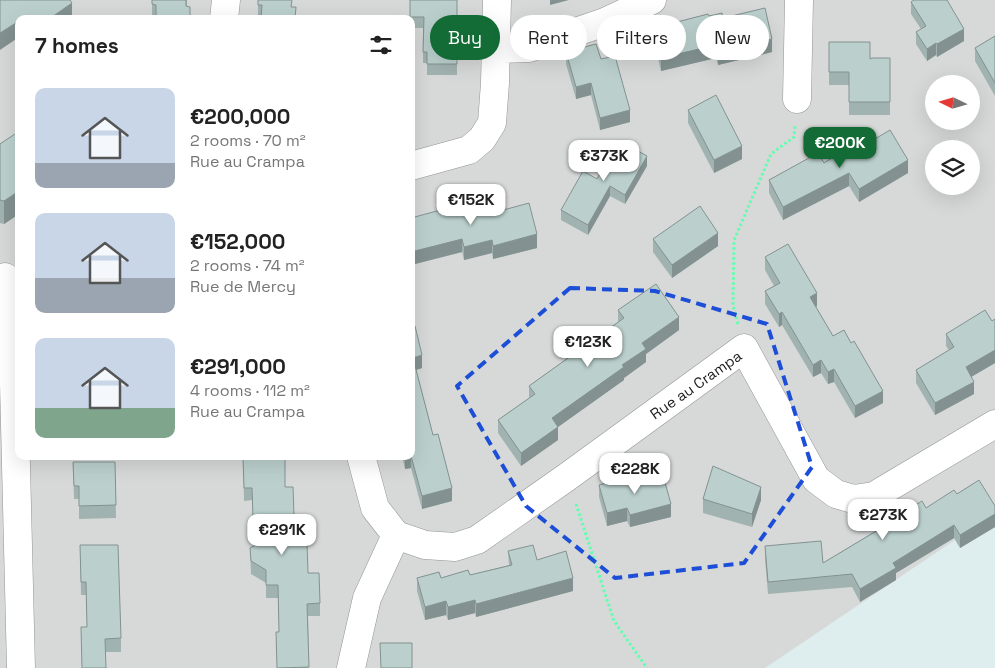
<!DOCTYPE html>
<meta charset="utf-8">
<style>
:root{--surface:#fff;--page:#f6f6f6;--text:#222;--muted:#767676;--accent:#136b35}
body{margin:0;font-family:"Space Grotesk",sans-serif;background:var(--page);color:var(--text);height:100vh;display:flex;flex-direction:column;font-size:19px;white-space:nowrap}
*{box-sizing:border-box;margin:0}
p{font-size:16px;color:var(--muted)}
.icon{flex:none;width:28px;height:28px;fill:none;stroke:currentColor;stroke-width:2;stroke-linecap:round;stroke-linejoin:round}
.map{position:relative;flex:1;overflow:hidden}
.details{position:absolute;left:15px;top:15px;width:400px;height:445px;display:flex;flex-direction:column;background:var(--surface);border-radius:10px;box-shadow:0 5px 20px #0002}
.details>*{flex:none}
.banner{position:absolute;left:430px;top:15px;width:475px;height:45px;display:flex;gap:10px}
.needle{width:32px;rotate:275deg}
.buttons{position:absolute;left:925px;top:75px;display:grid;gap:10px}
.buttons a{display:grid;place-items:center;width:55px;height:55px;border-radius:50%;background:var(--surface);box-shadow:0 5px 20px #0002;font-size:25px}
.price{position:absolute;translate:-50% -42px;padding:0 11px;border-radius:10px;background:#fff;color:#222;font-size:16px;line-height:32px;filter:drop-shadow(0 1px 2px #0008)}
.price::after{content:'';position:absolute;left:50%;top:30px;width:15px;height:11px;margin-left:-8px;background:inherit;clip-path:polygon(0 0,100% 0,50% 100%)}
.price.selected{background:var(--accent);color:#fff}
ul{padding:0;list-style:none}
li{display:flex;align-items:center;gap:15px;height:125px;padding:0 20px}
li span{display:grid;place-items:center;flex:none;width:140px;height:100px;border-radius:10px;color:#555}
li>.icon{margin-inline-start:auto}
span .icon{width:60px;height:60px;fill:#fffc;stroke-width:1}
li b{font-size:21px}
h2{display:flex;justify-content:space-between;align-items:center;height:60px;padding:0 20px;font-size:21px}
.pill{padding:0 18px;border-radius:22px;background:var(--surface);box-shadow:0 5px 20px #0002;font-size:18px;line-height:45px}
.pill.selected{background:var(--accent);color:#fff}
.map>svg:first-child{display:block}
.residential{fill:#d7d9d8;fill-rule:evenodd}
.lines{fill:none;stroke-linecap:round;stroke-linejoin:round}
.minor-casing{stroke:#949494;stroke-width:29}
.path{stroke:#5effae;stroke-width:3;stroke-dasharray:2.5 2.5;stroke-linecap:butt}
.minor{stroke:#fff;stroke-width:28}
.wall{fill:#a1b3b0}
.shaded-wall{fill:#839290}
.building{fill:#bbd0cd;stroke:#839290}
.marked{fill:none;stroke:#1d4ed8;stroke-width:4;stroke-dasharray:10 6;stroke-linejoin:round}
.labels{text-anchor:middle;stroke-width:4.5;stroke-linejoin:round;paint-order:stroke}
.street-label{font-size:15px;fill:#1a1a1a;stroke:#fff}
</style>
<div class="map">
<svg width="995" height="668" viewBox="0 0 995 668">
<rect width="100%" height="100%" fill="#deeded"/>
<path class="residential" d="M0 0H995V513L765 668H0ZM19 19H411V456H19ZM934 84H971V121H934ZM934 149H971V186H934Z"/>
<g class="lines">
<defs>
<path id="minor" d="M224 19 226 0
M497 49 529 48 605 22 652 0
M797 99 799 0
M411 166 469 150 482 139 492 123 495 83 497 0
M5 277 12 303 21 668
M361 456 375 508 396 535 425 545 455 547 477 540 567 477 744 348 816 479 836 494 853 499 874 496 995 424
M351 668 367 598 396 535"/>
</defs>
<use href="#minor" class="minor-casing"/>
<path class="path" d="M738 324 733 305 734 240 771 154 794 137 795 125
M576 504 614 621 647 668"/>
<use href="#minor" class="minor"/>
</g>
<path class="wall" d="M152 0H187V6L156 16H152Z
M258 0H292L262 16H258Z
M410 0H457V75H427V63H423V28H411V19H410Z
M911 2 964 41 937 57 936 55 927 61 916 44V32L921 29 911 14Z
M709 16 723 18 772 52 718 65 716 58 661 71 654 41V28Z
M995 36V96L975 61V48Z
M829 42 870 59 890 58V115H849V85H829Z
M566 52 601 59 630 122 600 130 591 95 576 99 566 64Z
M688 110 742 159 714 173 688 123Z
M19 132V214L4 224 0 223V144Z
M853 152 908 173 859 202 849 186 783 220 769 193V180L824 163Z
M647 166 625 204 610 196 588 235 561 220V210L597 179Z
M485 215 537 248 493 259 492 253 464 260 462 252 411 265V218Z
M653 239 718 246 672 278 653 252Z
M765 257 817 306 816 307 833 336 883 403 855 418 834 382 828 384 821 373 813 377 782 325 779 327 765 304V291L774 286 765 270Z
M618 310 679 330 646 354V362L624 378V380L558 427V440L521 466 498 433V420L529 398V386L618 322Z
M411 327 422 368 416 370 433 435 452 501 422 509 411 468 405 469 402 456H411Z
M946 334 995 363 971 377 974 394 935 415 916 383V370L949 350 946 346Z
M257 456H285V487L295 544 320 603V616H308L309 668H277L276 632H279L278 598H266V583L251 574 250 548 254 546 252 500 244 501 243 458 257 457Z
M73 462H115L116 518 79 519V499H74Z
M639 480 652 482 671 517 630 527 627 521 607 526 599 497V485Z
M957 494 995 506V527L960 548 954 538 896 573V580L860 602 852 587 768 594 765 559V546L823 563 887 524V523L926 508Z
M703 499 761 500 752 527 703 513Z
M80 545 121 638V652H106L87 627 86 595H81Z
M508 551 537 560 573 591 476 617 475 613 448 620 446 615 425 620 417 591V578H441L470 575 509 565Z"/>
<path class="shaded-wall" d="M550 0H569L550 5Z
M72 3V19H49Z
M19 21V37L0 50V33Z
M964 29V41L937 57V44Z
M772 39V52L718 65V52Z
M936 43V55L927 61V49Z
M716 45V58L661 71V58Z
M591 83V95L576 99V87Z
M630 110V122L600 130V118Z
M742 146V159L714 173V160Z
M647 156V166L625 204V195Z
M908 160V173L859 202V189Z
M849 173V186L783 220V207Z
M610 186V196L588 235V225Z
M19 191V214L4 224V201Z
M718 233V246L672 278V265Z
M537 234V248L493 259V246Z
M462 239V252L411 265V252Z
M492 240V253L464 260V247Z
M817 293V306L810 310V297Z
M782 312V325L779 327V314Z
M679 317V330L646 354V362L624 378V380L558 427V440L521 466V453L552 418 622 365 642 343Z
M995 350V363L966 380V367Z
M422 355V368L413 371V358Z
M821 360V373L813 377V365Z
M834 369V382L828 384V372Z
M974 382V394L935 415V403Z
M883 391V403L855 418V406Z
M405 456H411V468L405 469Z
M761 487V500L752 527V514Z
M452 488V501L422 509V496Z
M671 504V517L630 527V515Z
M627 508V521L607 526V513Z
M995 514V527L960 548V535Z
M954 525V538L896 573V580L860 602V589L893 563Z
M573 578V591L476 617V604Z
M475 600V613L448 620V607Z
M446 601V615L425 620V607Z"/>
<path class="building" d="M0 0H70L72 3 49 19H24V18L22 19H19V21L0 33Z
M152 0H186V6L190 7V19H156V5L152 4Z
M258 0H292L291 7H296L295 19H261L262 5H258Z
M410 0H457V64H427V52H423L424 17H410Z
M914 0H947L964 29 937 44 936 43 927 49 916 32 926 26 911 2Z
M765 8 772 39 718 52 716 45 661 58 654 28 708 14 709 16 722 13 723 18Z
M995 36V83L975 48Z
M829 42H870V59L872 58H890V102H849V72H829Z
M596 44 601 59 615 56 630 110 600 118 591 83 576 87 566 52Z
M716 95 742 146 714 160 688 110Z
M890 130 908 160 859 189 849 173 783 207 769 180 818 153 824 163 849 147 853 152Z
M18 132 19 191 4 201 0 200V144Z
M618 140 647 156 625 195 610 186 588 225 561 210 583 171 597 179Z
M481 199 485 215 529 203 537 234 493 246 492 240 464 247 462 239 411 252V218Z
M700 206 718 233 672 265 653 239Z
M788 244 817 293 810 297 833 336 844 330 851 343 854 341 883 391 855 406 834 369 828 372 821 360 813 365 782 312 779 314 765 291 780 283 765 257Z
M656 284 679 317 642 343 646 349 622 365 624 367 552 418 558 427 521 453 498 420 535 394 529 386 624 318 618 310Z
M985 310 992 321 995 319V350L966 367 974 382 935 403 916 370 954 347 946 334Z
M415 326 422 355 413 358 433 435 438 434 452 488 422 496 411 456V327Z
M260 456H285V487H293L295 544 307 543 308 573H319L320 603 307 604 309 667 277 668 276 632H279L278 585H266V570L251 561 250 548 254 546 252 488H244L243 458 261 457Z
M73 462H115L116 505 79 506V486H74Z
M713 466 761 487 752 514 703 499Z
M638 475 639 480 650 478 652 482 664 479 671 504 630 515 627 508 607 513 599 485Z
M979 480 995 506V514L960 535 954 525 893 563 896 568 860 589 852 574 768 582 765 546 821 541 823 563 888 524 887 523 922 501 926 508 954 490 957 494Z
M80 545H118L121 638 105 639 106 668H82L81 627H87L86 582H81Z
M533 545 537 560 566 551 573 578 476 604 475 600 448 607 446 601 425 607 417 578 439 572 441 578 468 570 470 575 512 565 508 551Z
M380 643H412V668H381Z"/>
<path class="marked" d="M570 288 655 291 767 324 812 467 744 563 615 578 526 506 457 386Z"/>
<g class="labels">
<g class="street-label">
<text transform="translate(696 385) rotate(-35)" y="5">Rue au Crampa</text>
</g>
</g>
</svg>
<div class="buttons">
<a><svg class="needle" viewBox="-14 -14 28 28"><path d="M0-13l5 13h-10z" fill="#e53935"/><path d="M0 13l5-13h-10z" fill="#767676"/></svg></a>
<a><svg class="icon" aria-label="layers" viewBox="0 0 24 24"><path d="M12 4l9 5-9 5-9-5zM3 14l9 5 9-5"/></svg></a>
</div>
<b class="price selected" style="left:840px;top:169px">€200K</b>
<b class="price" style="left:604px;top:182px">€373K</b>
<b class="price" style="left:471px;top:226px">€152K</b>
<b class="price" style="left:588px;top:368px">€123K</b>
<b class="price" style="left:635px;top:495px">€228K</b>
<b class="price" style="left:883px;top:541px">€273K</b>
<b class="price" style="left:282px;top:556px">€291K</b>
<div class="banner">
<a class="pill selected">Buy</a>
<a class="pill">Rent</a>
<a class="pill">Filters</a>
<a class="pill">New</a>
</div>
<section class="details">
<h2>7 homes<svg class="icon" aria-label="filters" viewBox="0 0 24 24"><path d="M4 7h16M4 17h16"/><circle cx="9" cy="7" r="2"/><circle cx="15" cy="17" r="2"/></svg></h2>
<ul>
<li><span style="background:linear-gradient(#c9d6e8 75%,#9aa5b1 0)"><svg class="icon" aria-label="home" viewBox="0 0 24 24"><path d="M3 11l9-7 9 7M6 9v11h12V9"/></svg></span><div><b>€200,000</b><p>2 rooms · 70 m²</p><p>Rue au Crampa</p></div></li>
<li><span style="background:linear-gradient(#c9d6e8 65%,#9aa5b1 0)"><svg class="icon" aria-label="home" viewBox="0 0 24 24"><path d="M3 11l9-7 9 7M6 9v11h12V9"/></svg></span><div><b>€152,000</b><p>2 rooms · 74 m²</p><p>Rue de Mercy</p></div></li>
<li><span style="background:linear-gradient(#c9d6e8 70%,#7fa58c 0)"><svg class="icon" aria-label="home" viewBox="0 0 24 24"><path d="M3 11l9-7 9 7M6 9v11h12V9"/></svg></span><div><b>€291,000</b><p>4 rooms · 112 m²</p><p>Rue au Crampa</p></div></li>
</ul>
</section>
</div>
